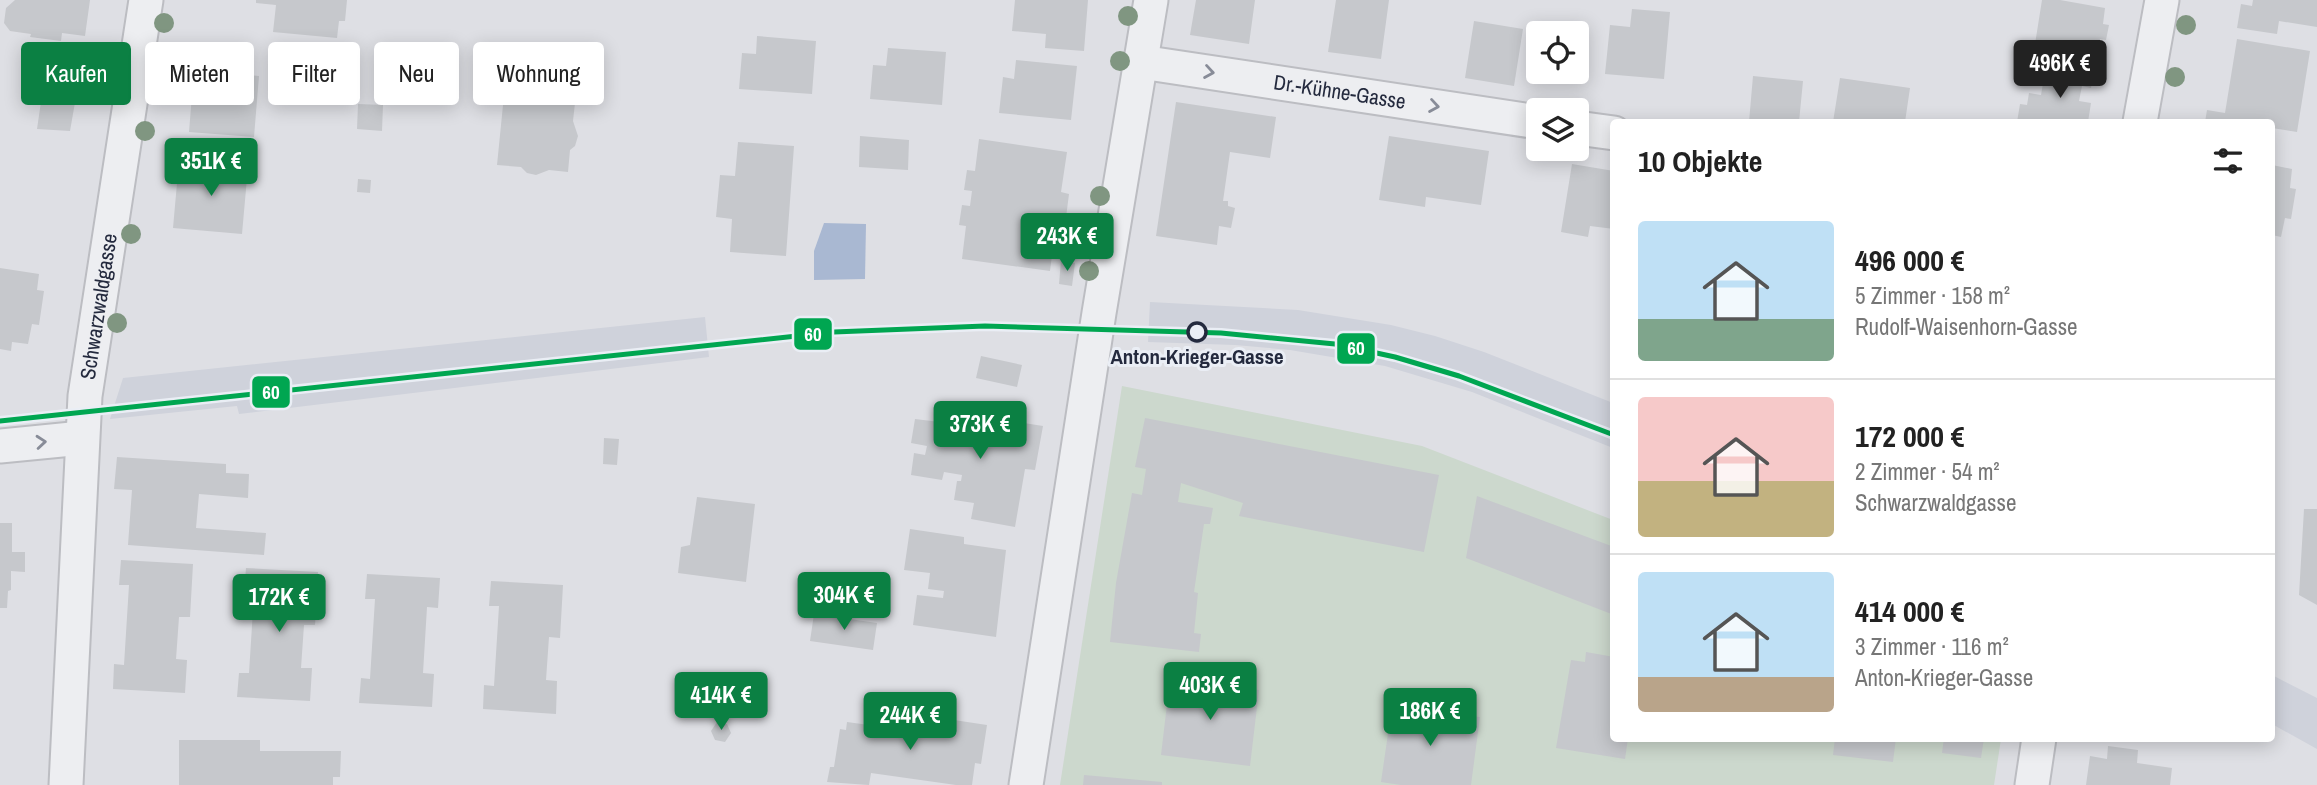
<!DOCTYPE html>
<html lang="de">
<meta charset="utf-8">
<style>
:root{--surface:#fff;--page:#f2f2f2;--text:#222;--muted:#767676;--line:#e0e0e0;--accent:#0b8043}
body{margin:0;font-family:"Archivo Narrow",sans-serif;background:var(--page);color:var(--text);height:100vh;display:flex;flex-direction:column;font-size:26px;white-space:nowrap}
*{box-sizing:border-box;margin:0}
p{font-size:23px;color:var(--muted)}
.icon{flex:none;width:38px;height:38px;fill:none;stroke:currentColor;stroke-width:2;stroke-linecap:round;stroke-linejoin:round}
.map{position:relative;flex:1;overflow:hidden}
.sheet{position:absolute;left:1610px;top:119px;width:665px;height:623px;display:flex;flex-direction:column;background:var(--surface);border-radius:7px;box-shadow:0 4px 18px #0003}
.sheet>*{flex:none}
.top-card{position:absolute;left:21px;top:42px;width:665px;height:63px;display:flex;gap:14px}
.buttons{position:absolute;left:1526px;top:21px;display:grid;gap:14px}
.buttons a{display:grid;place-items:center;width:63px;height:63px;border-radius:7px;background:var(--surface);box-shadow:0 4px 18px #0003;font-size:35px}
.price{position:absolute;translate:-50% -60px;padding:0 16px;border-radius:7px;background:var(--accent);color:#fff;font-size:23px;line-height:46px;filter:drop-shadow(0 2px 4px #0008)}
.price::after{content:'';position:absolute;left:50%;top:42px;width:21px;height:16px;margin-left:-10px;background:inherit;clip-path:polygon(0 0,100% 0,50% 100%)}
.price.selected{background:#222;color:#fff}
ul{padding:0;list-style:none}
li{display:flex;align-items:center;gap:21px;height:175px;padding:0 28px}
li+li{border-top:2px solid var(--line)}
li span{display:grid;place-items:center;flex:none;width:196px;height:140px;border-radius:7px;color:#555}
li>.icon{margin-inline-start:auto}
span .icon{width:84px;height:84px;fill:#fffc;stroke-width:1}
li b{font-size:30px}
h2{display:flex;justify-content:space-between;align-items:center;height:84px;padding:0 28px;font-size:30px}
.chip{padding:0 24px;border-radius:7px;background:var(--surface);box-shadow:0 4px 18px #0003;font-size:24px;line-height:63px}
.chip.selected{background:var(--accent);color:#fff}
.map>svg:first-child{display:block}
.built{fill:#cfd2db}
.green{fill:#ccd8cd}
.water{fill:#a9b8d2}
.building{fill:#c6c8cc}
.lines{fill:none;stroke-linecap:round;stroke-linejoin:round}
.minor-casing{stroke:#bcbdc2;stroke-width:37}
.minor{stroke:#edeef1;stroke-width:33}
.tram-1-casing{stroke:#eaeef5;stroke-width:10}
.tram-1{stroke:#00a651;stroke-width:5}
.tree{fill:#809681}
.oneway{stroke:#888c98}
.stop-dot{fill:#eaeef5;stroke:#242a3e;stroke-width:3.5}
.labels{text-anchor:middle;stroke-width:6;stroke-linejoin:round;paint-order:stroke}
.street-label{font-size:21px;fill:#242a3e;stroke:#eaeef5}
.stop-label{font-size:21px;font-weight:bold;fill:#242a3e;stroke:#eaeef5}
.line-badge{stroke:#eaeef5;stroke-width:2.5}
.badge-label{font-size:19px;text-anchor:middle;font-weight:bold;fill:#fff}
</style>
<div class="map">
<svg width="2317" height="785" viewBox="0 0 2317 785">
<rect width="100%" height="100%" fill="#dedfe4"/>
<path class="built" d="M1150 302 1298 310 1391 325 1435 336 1484 352 1613 403V448L1472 392 1385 366 1290 350 1235 345 1148 342Z
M705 317 709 357 239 414 237 406 110 419 123 378Z
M2272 675 2317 698V749L2272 724Z"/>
<path class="green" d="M1122 386 1422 446 1613 520 1614 738 2001 739 1994 785H1060Z"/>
<path class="water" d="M824 223 866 224 865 279 814 280V251Z"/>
<path class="building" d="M15 0H90L85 36 62 33 61 41 30 37 31 34 10 31 4 23 6 8Z
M256 0H347L345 21H339L337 38 273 32 276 5 256 3Z
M1015 0H1088L1084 51 1045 48 1046 34 1012 31Z
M1196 0H1255L1249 44 1190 35Z
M1336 0H1389L1381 59 1328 52Z
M2042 0H2060L2105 8 2103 24 2109 25 2106 40 2100 39 2097 55 2035 44Z
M2253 0H2317V27L2279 21 2277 34 2237 28 2241 4 2252 6Z
M1632 9 1670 12 1664 79 1605 74 1610 25 1630 27Z
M1474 21 1523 29 1514 86 1465 78Z
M757 36 816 41 812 94 739 89 742 53 756 54Z
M2237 39 2310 51 2297 132 2272 128V122H2205L2207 110 2225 113Z
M888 48 946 52 942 105 870 99 873 65 886 66Z
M1016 60 1077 66 1071 120 999 113 1003 77 1014 79Z
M2068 65 2094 70 2091 88 2082 86 2079 101 2091 103 2088 122H2017L2020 104 2027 105 2029 93 2041 95 2044 78 2065 82Z
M194 70 259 76 254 137 189 132Z
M1753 76 1803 81 1799 122H1749Z
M1840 78 1910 88 1905 122H1833Z
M43 88 77 91 70 131 37 129Z
M504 95 575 103 573 121 578 136 575 146 570 150 568 172 549 170 536 175 527 173 521 167 497 165Z
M1176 102 1276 117 1270 158 1230 152 1223 201H1228V206L1235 208 1231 228 1219 226 1217 245 1156 236Z
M358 104 383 105 382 131 357 129Z
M860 136 909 140 908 170 859 167Z
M1389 136 1489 151 1481 205 1426 197 1425 207 1379 200Z
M979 139 1067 152 1061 192 1069 194 1064 233 1055 232 1050 271 962 259 966 226 959 225 962 205 970 206 972 191 964 190 967 170 975 171Z
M738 142 794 146 786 256 730 252 732 219 716 217 720 175 735 176Z
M184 161 244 166 243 178H247L242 234 173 228 178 172H183Z
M1572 164 1614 171V229L1590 226 1588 237 1561 232Z
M2272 165 2292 169 2290 188 2296 189 2291 219 2285 218 2281 237 2272 235Z
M358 179 371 180 370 193 357 192Z
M1061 260 1075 263 1072 286 1059 284Z
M0 268 39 274 37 290 44 291 39 325 32 324 28 344 12 342 11 351 0 349Z
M981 356 1022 365 1017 387 976 378Z
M958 411 1001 418 998 432 1010 433 1012 421 1043 426 1035 470 1025 469 1015 527 971 519 974 503 954 500 957 481H961L962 475 944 472 942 480 911 475 914 453 925 455 927 446 911 443 915 419 956 424Z
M1145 418 1439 475 1424 552 1239 516 1243 503 1181 483 1178 502 1213 508 1210 524H1204L1194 592 1198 593 1194 633 1201 634 1199 652 1110 642 1116 583 1132 493 1142 495 1146 469 1135 467Z
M604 438 619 439 617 465 603 464Z
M117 457 226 464V473L249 474 248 498 199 494 196 528 266 533 264 555 128 545 132 490 114 489Z
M1477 496 1614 547V615L1466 558Z
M697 497 755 504 746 582 678 573 681 547 690 545Z
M2304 509H2317V605L2299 595Z
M0 523H12V552H25V572L11 571V590L8 591 7 608H0Z
M910 529 964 537V544L1006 550 996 637 913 625 917 595 943 598 944 591 928 589 930 573 904 570Z
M121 560 193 564 190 617H179L176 659 187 660 185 693 113 689 114 664 124 665 129 585H119Z
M246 568 318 572 315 625H304L301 668H312L310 701 237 697 239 673H249L254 594 244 593Z
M367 574 440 578 438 608 427 607 423 673 434 674 432 707 359 703 361 678 370 679 375 599H365Z
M491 581 563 585 560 638 549 637 546 680 557 681 556 714 483 709 484 685 494 686 499 606H489Z
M814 614 877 623 873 650 810 641Z
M1586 652 1614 657V738H1628L1625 759 1556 748 1571 660 1585 662Z
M1170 679 1259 690 1250 766 1161 755Z
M1392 706 1480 717 1471 785H1401L1381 782Z
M921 715 987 725 981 764 975 763 972 785H956L871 773 869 785 827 782 830 767H834L840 729 846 730 847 722 905 730 907 716 921 718Z
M717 722 727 724 731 733 725 742 715 740 711 731Z
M1835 738H1896L1893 762 1833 755Z
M1944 738H1984L1981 758 1942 753Z
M179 740H260V751H341L340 777H333V785H179Z
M2108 746 2138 750 2137 763 2172 768 2170 785H2086L2090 756 2107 759Z
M1084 775 1162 782V785H1083Z"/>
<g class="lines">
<defs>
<g id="minor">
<path id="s1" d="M1141 62 1538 122"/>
<path d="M2140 122 2162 0"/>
<path d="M1577 128 1614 133"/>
<path d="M0 446 82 438"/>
<path id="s2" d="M66 785 85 396 146 0"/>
<path d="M1026 785 1099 313 1151 0"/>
<path d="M2032 785 2039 738"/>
</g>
</defs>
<use href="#minor" class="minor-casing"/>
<use href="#minor" class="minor"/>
<defs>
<path id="tram-1" d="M0 421 834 332 985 326 1221 333 1335 344 1395 357 1459 376 1614 435"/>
</defs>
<use href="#tram-1" class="tram-1-casing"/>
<use href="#tram-1" class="tram-1"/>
</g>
<g class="tree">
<circle cx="1128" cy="16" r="10"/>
<circle cx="164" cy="23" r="10"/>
<circle cx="2186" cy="25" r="10"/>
<circle cx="1120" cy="61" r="10"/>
<circle cx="156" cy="68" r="10"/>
<circle cx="2175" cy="77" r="10"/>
<circle cx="145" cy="131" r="10"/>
<circle cx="1100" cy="196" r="10"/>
<circle cx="131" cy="234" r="10"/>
<circle cx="1089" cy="271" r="10"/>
<circle cx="117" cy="323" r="10"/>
</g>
<defs><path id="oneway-chevron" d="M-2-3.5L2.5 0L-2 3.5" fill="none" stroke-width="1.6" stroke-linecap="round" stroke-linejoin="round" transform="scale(1.75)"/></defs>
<g class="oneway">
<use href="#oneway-chevron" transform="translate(1209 72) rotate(9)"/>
<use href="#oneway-chevron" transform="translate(1434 106) rotate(9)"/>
<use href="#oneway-chevron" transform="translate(41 442) rotate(-5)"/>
</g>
<circle class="stop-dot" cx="1197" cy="332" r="9"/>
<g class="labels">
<g class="street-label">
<text dy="7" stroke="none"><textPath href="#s1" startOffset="201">Dr.-Kühne-Gasse</textPath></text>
<text dy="7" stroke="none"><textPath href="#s2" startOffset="480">Schwarzwaldgasse</textPath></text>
</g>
<g class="stop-label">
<text x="1197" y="364">Anton-Krieger-Gasse</text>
</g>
</g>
<g class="line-badge">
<rect x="793" y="317" width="40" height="34" rx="7" fill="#00a651"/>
<rect x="1336" y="332" width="40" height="33" rx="7" fill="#00a651"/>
<rect x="251" y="375" width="40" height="34" rx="7" fill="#00a651"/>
</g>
<g class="badge-label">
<text x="813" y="341">60</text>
<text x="1356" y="355">60</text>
<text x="271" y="399">60</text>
</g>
</svg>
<div class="buttons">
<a><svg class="icon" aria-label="locate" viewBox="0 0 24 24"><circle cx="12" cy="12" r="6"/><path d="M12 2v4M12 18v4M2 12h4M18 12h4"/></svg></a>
<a><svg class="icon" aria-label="layers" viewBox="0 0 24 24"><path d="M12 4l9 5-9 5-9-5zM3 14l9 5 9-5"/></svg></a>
</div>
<b class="price selected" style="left:2060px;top:100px">496K €</b>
<b class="price" style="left:211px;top:198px">351K €</b>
<b class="price" style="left:1067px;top:273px">243K €</b>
<b class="price" style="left:980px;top:461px">373K €</b>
<b class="price" style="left:844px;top:632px">304K €</b>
<b class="price" style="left:279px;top:634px">172K €</b>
<b class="price" style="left:1210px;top:722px">403K €</b>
<b class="price" style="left:721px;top:732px">414K €</b>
<b class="price" style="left:1430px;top:748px">186K €</b>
<b class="price" style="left:910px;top:752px">244K €</b>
<div class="top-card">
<a class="chip selected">Kaufen</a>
<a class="chip">Mieten</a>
<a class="chip">Filter</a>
<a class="chip">Neu</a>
<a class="chip">Wohnung</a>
</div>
<section class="sheet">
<h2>10 Objekte<svg class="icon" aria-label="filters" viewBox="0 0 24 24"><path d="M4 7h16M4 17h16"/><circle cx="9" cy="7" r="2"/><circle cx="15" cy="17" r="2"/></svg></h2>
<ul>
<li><span style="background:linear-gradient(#bfe0f5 70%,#7fa58c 0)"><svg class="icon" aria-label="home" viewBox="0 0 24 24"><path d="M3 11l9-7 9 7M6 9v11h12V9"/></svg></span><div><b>496 000 €</b><p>5 Zimmer · 158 m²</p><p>Rudolf-Waisenhorn-Gasse</p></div></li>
<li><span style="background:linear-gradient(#f6c9c9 60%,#c2b280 0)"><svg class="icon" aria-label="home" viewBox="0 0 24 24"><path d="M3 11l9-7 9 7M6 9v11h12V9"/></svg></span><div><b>172 000 €</b><p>2 Zimmer · 54 m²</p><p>Schwarzwaldgasse</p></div></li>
<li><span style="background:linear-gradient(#bfe0f5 75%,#b9a48a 0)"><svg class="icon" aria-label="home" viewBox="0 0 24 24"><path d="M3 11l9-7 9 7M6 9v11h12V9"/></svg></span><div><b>414 000 €</b><p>3 Zimmer · 116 m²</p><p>Anton-Krieger-Gasse</p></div></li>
</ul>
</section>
</div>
